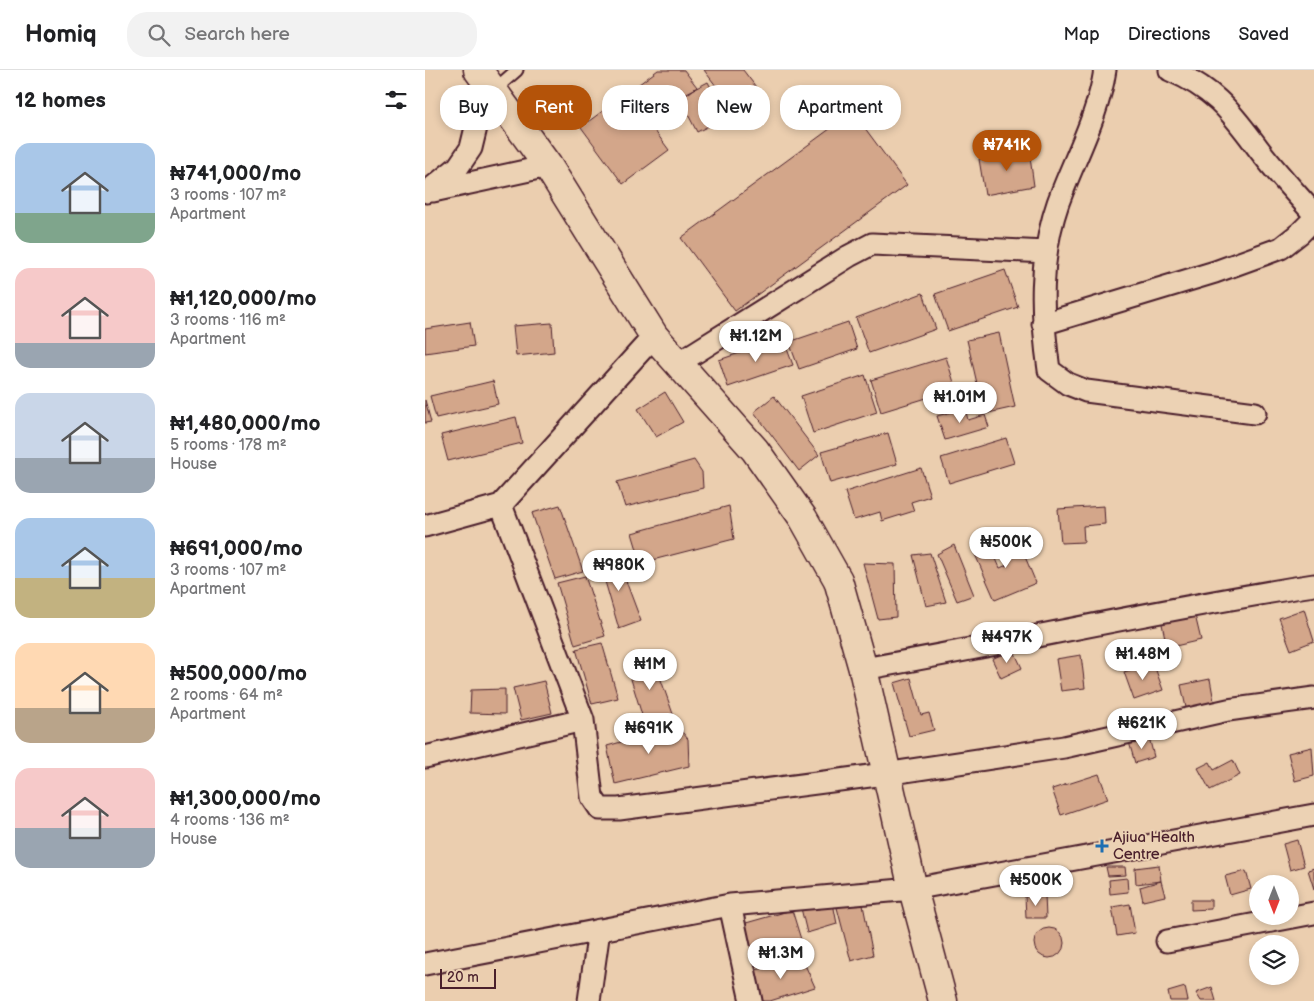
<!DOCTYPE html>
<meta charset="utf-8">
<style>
:root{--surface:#fff;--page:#f2f2f2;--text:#202124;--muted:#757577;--line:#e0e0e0;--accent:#b45309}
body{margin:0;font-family:"Balsamiq Sans",sans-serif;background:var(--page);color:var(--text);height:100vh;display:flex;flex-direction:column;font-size:19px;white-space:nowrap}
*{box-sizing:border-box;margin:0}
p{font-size:16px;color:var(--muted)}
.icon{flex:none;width:28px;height:28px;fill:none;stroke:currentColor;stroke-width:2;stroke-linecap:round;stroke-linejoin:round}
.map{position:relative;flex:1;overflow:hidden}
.drawer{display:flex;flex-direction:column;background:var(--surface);width:425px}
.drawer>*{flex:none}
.top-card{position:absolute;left:15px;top:15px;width:475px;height:45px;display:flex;gap:10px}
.needle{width:32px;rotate:180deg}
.buttons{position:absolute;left:824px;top:805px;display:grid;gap:10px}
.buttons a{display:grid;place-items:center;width:50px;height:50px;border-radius:50%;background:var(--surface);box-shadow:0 2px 8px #0003;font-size:25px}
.scale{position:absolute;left:15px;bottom:12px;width:56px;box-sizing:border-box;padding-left:5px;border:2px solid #4a1f2b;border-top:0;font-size:14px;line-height:18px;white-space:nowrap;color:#4a1f2b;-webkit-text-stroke:4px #ecd2b4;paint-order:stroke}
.price{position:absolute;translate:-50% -42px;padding:0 11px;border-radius:18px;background:#fff;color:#222;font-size:16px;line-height:32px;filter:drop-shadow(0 1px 2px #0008)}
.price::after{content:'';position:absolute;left:50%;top:30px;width:15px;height:11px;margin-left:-8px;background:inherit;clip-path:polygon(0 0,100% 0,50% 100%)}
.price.active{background:var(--accent);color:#fff}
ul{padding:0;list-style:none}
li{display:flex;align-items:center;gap:15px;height:125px;padding:0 15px}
li span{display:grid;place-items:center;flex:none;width:140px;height:100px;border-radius:15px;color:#555}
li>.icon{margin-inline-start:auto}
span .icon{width:60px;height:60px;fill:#fffc;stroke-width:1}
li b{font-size:21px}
h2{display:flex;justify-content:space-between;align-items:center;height:60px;padding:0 15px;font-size:21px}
.pill{padding:0 18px;border-radius:20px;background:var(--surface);box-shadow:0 2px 8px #0003;font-size:18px;line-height:45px}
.pill.active{background:var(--accent);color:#fff}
header{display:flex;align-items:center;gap:30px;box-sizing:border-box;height:70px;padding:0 25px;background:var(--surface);border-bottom:1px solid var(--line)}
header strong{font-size:24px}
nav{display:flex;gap:28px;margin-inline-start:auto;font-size:18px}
.search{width:350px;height:45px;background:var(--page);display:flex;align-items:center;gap:12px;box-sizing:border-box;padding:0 18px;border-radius:20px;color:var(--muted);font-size:19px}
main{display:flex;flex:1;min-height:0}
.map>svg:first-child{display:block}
.building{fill:#d3a68a;stroke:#4a1f2b}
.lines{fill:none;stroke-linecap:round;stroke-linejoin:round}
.lane-casing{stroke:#4a1f2b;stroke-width:15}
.street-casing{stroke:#4a1f2b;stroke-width:25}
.secondary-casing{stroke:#4a1f2b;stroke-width:31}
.lane{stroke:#ecd2b4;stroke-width:11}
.street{stroke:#ecd2b4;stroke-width:21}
.secondary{stroke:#ecd2b4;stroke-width:28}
.poi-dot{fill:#1f6fb2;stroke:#ecd2b4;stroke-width:2}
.labels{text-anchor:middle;stroke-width:4;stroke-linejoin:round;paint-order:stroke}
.poi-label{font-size:15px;fill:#4a1f2b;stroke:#ecd2b4;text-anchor:start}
</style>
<header>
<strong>Homiq</strong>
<div class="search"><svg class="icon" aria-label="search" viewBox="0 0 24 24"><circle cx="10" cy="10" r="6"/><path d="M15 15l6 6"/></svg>Search here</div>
<nav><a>Map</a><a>Directions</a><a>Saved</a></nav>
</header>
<main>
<section class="drawer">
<h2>12 homes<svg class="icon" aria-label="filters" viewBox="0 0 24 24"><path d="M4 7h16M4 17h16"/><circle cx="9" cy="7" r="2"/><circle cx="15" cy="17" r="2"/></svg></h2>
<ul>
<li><span style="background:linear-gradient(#a9c7e8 70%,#7fa58c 0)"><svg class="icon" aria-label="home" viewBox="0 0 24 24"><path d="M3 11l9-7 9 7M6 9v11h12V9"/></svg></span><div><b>₦741,000/mo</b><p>3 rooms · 107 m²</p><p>Apartment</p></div></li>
<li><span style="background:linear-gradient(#f6c9c9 75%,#9aa5b1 0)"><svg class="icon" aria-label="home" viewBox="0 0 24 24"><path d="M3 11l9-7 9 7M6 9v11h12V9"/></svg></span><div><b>₦1,120,000/mo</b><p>3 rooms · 116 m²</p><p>Apartment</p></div></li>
<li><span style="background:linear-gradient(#c9d6e8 65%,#9aa5b1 0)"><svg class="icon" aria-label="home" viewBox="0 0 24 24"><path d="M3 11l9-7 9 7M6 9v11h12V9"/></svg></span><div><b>₦1,480,000/mo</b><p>5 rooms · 178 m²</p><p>House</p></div></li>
<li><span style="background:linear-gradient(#a9c7e8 60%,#c2b280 0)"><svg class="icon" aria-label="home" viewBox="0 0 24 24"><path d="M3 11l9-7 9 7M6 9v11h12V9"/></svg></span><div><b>₦691,000/mo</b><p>3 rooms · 107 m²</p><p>Apartment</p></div></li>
<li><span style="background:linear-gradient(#ffd9b3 65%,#b9a48a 0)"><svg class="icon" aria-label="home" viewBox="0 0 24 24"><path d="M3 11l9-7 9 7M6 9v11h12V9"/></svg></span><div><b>₦500,000/mo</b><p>2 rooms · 64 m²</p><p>Apartment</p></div></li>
<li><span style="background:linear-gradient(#f6c9c9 60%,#9aa5b1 0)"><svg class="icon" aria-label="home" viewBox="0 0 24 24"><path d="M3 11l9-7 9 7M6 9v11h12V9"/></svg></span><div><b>₦1,300,000/mo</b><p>4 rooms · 136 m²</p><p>House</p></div></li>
</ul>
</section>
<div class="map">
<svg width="889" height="931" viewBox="0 0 889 931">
<rect width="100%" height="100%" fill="#ebceaf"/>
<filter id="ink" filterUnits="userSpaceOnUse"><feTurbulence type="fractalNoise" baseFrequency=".02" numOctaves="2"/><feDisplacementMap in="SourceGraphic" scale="10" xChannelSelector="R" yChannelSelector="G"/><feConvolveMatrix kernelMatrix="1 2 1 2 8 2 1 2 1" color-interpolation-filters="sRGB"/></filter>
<g filter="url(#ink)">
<path class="building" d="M233 0H259L272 17 224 53 244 80 198 114 156 57Z
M279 0H318L344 34 319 53Z
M283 12 301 47 272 62 254 27Z
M428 42 482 115 310 241 256 168Z
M604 80 609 116 560 125 554 89Z
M580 200 593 237 523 261 510 224Z
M498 223 511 259 444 283 431 248Z
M45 252 49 276 0 283V259Z
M423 252 432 279 374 299 364 272Z
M127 253 129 282 91 286 88 256Z
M574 263 590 337 559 344 542 270Z
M358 268 368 295 303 317 294 290Z
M521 287 531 319 456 342 446 310Z
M440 305 452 342 388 363 376 326Z
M68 311 73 334 11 348 5 326Z
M240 322 258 352 231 367 213 339Z
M349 326 394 385 374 401 329 342Z
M0 330 6 352 0 353Z
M540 338 543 350 560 345 564 357 520 370 512 346Z
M91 347 97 373 23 391 16 365Z
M463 363 472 394 405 413 396 382Z
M581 368 589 393 524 413 516 388Z
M269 390 277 402 278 418 200 437 192 412Z
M496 398 505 426 486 432 489 441 457 451 455 442 429 450 420 422Z
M135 435 158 501 130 509 107 443Z
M304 436 309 469 216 493 207 463Z
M679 436 680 454 658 456 659 472 636 473 633 439Z
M591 465 611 513 570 530 549 482 565 475 575 498 582 495 573 473Z
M529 475 549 525 532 531 512 484Z
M190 482 216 551 194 559 174 491Z
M505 483 521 532 501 536 488 485Z
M438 493 470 494 471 547 453 549Z
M160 506 180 566 150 575 132 513Z
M879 539 889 571 866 580 854 548Z
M769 541 776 570 742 578 736 549Z
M177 573 193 628 167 634 151 579Z
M588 579 597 598 576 608 567 589Z
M656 585 660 618 636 621 631 589Z
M228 587 248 644 220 655 202 596Z
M728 592 738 620 709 630 699 602Z
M486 608 496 645 504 643 509 660 484 666 469 613Z
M785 609 790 637 762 642 756 615Z
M119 611 127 643 96 650 88 618Z
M80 619V644L45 643 46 620Z
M252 656 263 669 264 696 190 714 182 676Z
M724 667 729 687 710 693 704 672Z
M887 677 889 706 870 711 863 683Z
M808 690 815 705 785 720 773 698 785 692 789 700Z
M674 704 683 729 636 745 627 719Z
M872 770 879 796 865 800 858 774Z
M734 795 736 811 711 814 710 798Z
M681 797H700L701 805 683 806Z
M889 798V819L883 800Z
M821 801 826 819 805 825 800 806Z
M702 808 703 822 685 824 684 810Z
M736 811 740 826 718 831 715 817Z
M434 815 448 885 426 891 410 830Z
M406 823 412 854 382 863 375 834Z
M620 825 621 848H601L600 826Z
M766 830H786V839L766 840Z
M705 834 710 863 692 866 687 837Z
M367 840 378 876 325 894 314 855Z
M609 873a15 15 0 1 1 30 0a15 15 0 1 1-30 0Z
M376 886 390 917 345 931H332L325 902Z
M760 917 763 931H745L743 922Z
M787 917 791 931H776L771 923Z"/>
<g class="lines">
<defs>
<path id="lane" d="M68 21 92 0"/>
<path id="street" d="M680 0C673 47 649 89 633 133 614 188 616 244 624 300L643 314 661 321 830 343
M745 0C787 18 804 39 830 74 848 99 869 121 889 144
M8 121 123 96
M2 122 33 97 46 78 62 12
M618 254 790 202 856 178 875 163 889 149
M252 294 424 186 447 174 621 182
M76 435 158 650 167 727 175 739H194L460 704 639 677 803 640 889 628
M0 456 76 435 229 266
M438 599C588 573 738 538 889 515
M0 687 158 650
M305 835 326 931
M742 871 889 843
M0 894 305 835 488 819 889 745
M164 931 174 860"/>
<path id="secondary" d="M53 0 123 96 229 266 330 380 378 448 413 510 438 599 488 819 518 931"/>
</defs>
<use href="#lane" class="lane-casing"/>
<use href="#street" class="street-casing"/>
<use href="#secondary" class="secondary-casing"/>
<use href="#lane" class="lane"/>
<use href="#street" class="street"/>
<use href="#secondary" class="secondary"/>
</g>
</g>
<path class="poi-dot" d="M674.5 768.5h5v5h5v5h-5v5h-5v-5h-5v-5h5z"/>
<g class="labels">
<g class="poi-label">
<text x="688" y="772">Ajiua Health<tspan x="688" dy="17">Centre</tspan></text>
</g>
</g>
</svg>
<div class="buttons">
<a><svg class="needle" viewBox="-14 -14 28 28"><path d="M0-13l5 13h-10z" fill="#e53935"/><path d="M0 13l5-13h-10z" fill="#757577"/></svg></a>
<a><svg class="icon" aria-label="layers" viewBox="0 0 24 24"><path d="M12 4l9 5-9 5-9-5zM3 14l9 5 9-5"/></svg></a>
</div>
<div class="scale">20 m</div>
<b class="price active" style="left:582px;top:102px">₦741K</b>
<b class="price" style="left:331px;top:293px">₦1.12M</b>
<b class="price" style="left:535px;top:354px">₦1.01M</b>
<b class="price" style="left:581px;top:499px">₦500K</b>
<b class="price" style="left:194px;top:522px">₦980K</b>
<b class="price" style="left:582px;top:594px">₦497K</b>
<b class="price" style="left:718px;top:611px">₦1.48M</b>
<b class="price" style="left:225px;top:621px">₦1M</b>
<b class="price" style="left:717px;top:680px">₦621K</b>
<b class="price" style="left:224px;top:685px">₦691K</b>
<b class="price" style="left:611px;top:837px">₦500K</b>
<b class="price" style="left:356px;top:910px">₦1.3M</b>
<div class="top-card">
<a class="pill">Buy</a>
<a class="pill active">Rent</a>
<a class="pill">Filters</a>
<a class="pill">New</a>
<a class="pill">Apartment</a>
</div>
</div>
</main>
